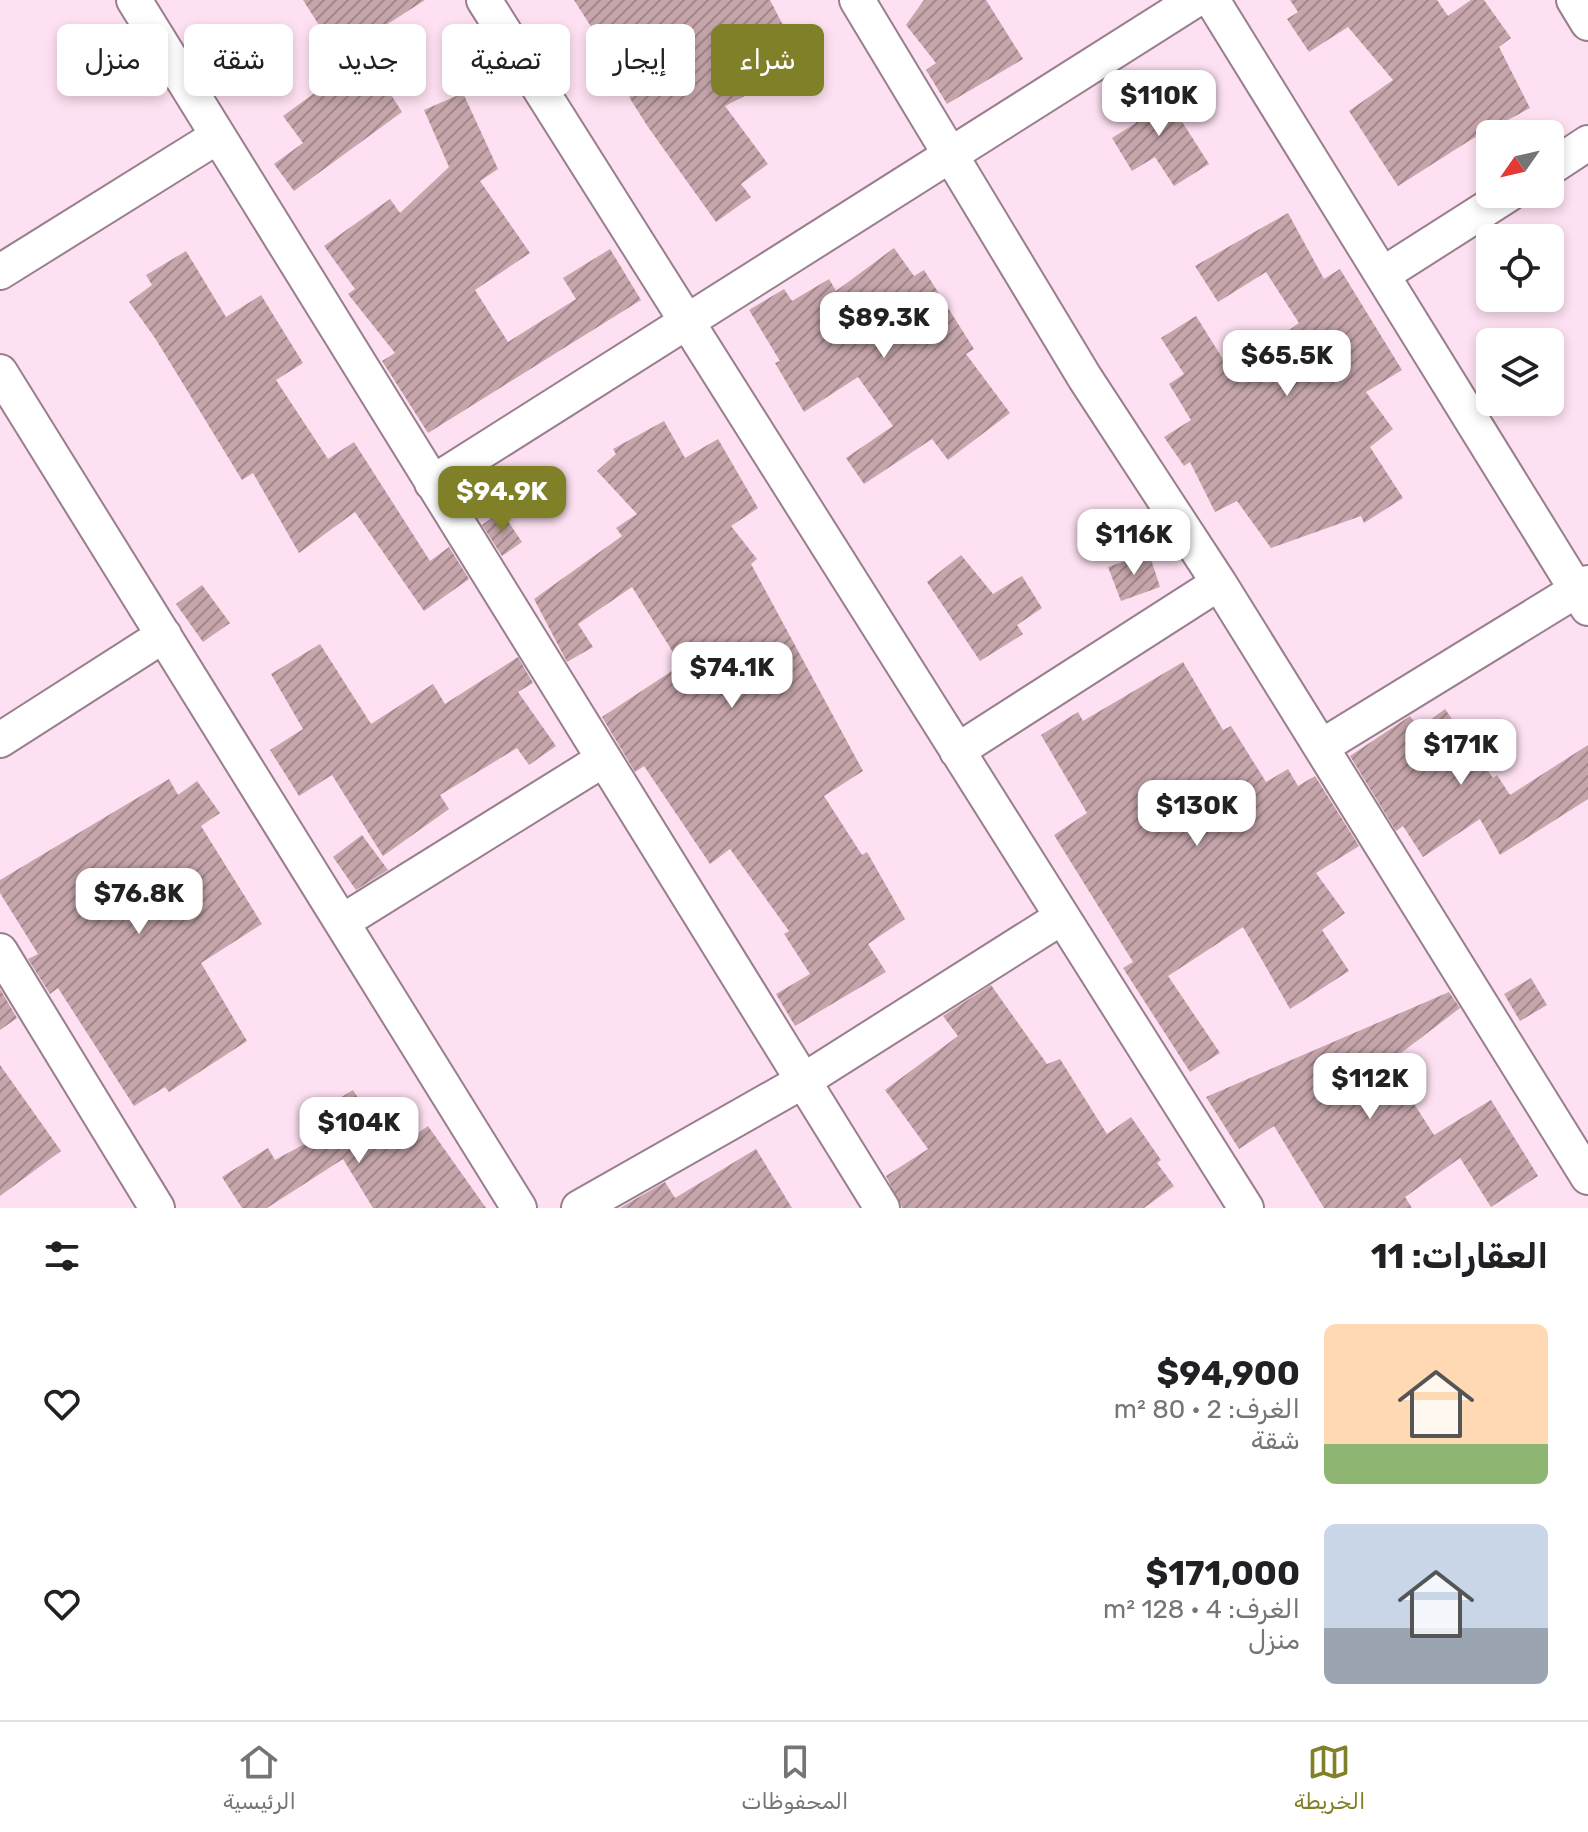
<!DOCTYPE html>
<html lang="ar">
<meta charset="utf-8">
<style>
:root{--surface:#fff;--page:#f6f6f6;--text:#202124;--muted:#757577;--line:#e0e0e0;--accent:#808028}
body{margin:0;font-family:Rubik,Vazirmatn,sans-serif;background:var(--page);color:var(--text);direction:rtl;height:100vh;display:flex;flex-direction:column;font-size:30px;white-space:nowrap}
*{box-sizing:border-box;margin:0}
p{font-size:26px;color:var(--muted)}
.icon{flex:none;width:44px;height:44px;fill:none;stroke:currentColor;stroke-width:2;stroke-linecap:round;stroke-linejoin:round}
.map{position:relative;height:1208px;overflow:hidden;direction:ltr}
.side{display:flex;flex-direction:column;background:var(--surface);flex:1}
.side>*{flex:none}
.top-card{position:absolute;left:24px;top:24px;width:800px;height:72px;direction:rtl;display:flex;gap:16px}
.needle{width:52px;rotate:236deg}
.fabs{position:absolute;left:1476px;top:120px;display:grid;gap:16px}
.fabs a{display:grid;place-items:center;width:88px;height:88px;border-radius:12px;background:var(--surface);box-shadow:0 4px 12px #0003;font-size:40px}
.price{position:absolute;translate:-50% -68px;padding:0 18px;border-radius:16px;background:#fff;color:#222;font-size:26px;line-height:52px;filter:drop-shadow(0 2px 4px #0008)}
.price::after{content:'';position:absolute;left:50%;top:48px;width:24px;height:18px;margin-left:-12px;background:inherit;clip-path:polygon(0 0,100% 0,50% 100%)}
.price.on{background:var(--accent);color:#fff}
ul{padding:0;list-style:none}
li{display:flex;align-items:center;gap:24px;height:200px;padding:0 40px}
li span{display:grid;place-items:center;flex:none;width:224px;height:160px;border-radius:12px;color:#555}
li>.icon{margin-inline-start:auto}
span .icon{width:96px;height:96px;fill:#fffc;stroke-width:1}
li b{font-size:34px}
h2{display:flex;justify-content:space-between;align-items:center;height:96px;padding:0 40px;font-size:34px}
.chip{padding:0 28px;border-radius:12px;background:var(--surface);box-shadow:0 4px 12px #0003;font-size:28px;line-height:72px}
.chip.on{background:var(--accent);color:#fff}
.menu{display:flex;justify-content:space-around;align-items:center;height:112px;border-top:2px solid var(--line);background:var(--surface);font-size:22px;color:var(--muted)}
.menu a{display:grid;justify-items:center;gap:4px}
.menu .on{color:var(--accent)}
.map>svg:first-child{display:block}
.building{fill:url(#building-hatch)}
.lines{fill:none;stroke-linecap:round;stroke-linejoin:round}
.minor-casing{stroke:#987e8e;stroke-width:38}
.minor{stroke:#fff;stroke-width:34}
</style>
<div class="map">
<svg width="1588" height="1208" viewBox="0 0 1588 1208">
<defs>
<pattern id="building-hatch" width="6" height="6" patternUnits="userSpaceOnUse" patternTransform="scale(2)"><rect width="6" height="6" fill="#c6a6ab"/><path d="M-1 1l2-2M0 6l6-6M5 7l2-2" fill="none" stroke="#a1868b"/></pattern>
</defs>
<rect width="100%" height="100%" fill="#fde0f1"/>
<path class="building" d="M303 0H425L358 43 402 112 294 191 274 164 303 143 283 116 331 81 321 66 338 55Z
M574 0H770L804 66 725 106 768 164 741 184 751 197 716 222 648 127 629 97 634 94Z
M924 0H986L1023 59 947 104 926 70 936 63 906 25Z
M1290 0H1437L1448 16 1471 0H1484L1511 38 1499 47 1530 108 1472 139 1398 186 1349 111 1393 80 1348 27 1309 52 1287 19 1298 12Z
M1158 84 1209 164 1174 186 1155 157 1132 171 1112 138 1136 123 1124 105Z
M463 93 498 169 480 181 530 253 475 290 508 342 576 299 563 278 610 249 641 300 428 433 382 361 395 353 348 294 355 289 324 246 390 199 400 213 449 167 424 110Z
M1288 213 1324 279 1340 269 1402 370 1366 392 1393 429 1370 447 1403 498 1364 523 1361 516 1271 548 1237 501 1215 512 1190 462 1184 466 1164 437 1191 420 1169 384 1184 374 1161 338 1196 316 1231 372 1299 323 1266 272 1218 302 1195 266Z
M894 248 914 276 924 270 974 349 966 354 1010 413 948 460 932 439 864 484 846 458 893 426 858 377 804 412 775 363 780 361 749 310 784 289 792 301 829 279 836 291Z
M186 251 226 317 261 295 303 363 276 380 328 459 354 442 430 561 449 547 469 579 424 611 355 512 299 553 253 473 242 480 155 338 129 302 152 285 146 275Z
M664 421 685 458 718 439 758 508 731 526 757 559 751 564 863 771 824 796 862 855 867 852 905 919 868 944 886 972 795 1026 776 994 810 974 784 934 789 931 730 849 710 864 644 766 635 772 602 717 681 665 632 587 578 624 593 647 567 662 534 599 622 536 616 528 637 514 597 471 616 454 613 449Z
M501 511 522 542 502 556 482 525Z
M1149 553 1160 587 1121 601 1108 567Z
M961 555 993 594 1022 576 1042 608 1017 625 1023 634 980 661 927 582Z
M202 585 230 623 203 642 176 604Z
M320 644 371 724 433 684 445 704 518 657 533 683 518 692 556 746 529 765 517 748 440 795 449 809 383 856 332 775 299 796 270 750 303 729 271 674Z
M1183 662 1223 730 1231 726 1266 782 1288 769 1298 786 1315 776 1359 846 1316 873 1345 913 1322 930 1349 971 1290 1009 1243 927 1168 976 1220 1053 1190 1072 1123 968 1133 962 1054 835 1087 813 1041 735 1078 712 1083 721Z
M1445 709 1493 778 1497 775 1510 795 1588 745V799L1500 855 1480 819 1423 857 1403 826 1396 831 1350 756 1410 716 1419 728Z
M169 779 178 795 197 781 220 813 201 826 262 924 201 963 247 1041 169 1092 165 1087 134 1106 58 988 50 994 28 959 38 954 0 893V880Z
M362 835 388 870 356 890 333 857Z
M1531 978 1547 1005 1520 1021 1504 994Z
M991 985 1047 1064 1060 1059 1107 1134 1131 1117 1161 1160 1157 1163 1174 1186 1144 1208H902L886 1176 928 1149 885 1090 958 1036 943 1016Z
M0 989 17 1018 0 1030Z
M1449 992 1460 1008 1388 1063 1434 1135 1491 1100 1538 1176 1491 1207 1460 1158 1405 1197 1412 1208H1324L1274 1126 1239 1149 1206 1097Z
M0 1065 61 1151 0 1196Z
M353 1090 366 1111 373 1107 397 1147 428 1126 486 1208H373L343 1159 267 1208H242L222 1177 268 1148 275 1160 332 1129 320 1110Z
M756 1149 792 1208H620L665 1182 675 1198Z"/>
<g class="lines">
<defs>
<path id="minor" d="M134 0 882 1208
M484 0 1246 1208
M857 0 1085 378 1219 583 1588 1177
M1212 0 1588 608
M1574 0 1588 23
M1550 168 1588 143
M0 272 218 136
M1382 275 1509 194
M0 372 519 1208
M432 483 1195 0
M0 740 164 635
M1321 747 1588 583
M957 751 1219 583
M342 922 604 759
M0 951 157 1208
M579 1208 803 1081 1062 917"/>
</defs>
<use href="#minor" class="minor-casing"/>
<use href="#minor" class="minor"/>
</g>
</svg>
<div class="fabs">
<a><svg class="needle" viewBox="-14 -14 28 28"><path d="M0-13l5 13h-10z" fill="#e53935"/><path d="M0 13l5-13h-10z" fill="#757577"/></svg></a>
<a><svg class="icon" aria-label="locate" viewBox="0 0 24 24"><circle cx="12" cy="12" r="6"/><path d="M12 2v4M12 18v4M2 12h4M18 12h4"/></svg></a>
<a><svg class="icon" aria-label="layers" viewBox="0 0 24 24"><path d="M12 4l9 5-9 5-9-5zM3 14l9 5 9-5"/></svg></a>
</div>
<b class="price" style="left:1159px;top:138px">$110K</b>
<b class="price" style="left:884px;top:360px">$89.3K</b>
<b class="price" style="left:1287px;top:398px">$65.5K</b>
<b class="price on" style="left:502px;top:534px">$94.9K</b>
<b class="price" style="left:1134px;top:577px">$116K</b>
<b class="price" style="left:732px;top:710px">$74.1K</b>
<b class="price" style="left:1461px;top:787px">$171K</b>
<b class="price" style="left:1197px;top:848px">$130K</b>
<b class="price" style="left:139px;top:936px">$76.8K</b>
<b class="price" style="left:1370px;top:1121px">$112K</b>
<b class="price" style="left:359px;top:1165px">$104K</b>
<div class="top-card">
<a class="chip on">شراء</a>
<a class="chip">إيجار</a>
<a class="chip">تصفية</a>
<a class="chip">جديد</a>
<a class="chip">شقة</a>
<a class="chip">منزل</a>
</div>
</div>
<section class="side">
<h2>العقارات: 11<svg class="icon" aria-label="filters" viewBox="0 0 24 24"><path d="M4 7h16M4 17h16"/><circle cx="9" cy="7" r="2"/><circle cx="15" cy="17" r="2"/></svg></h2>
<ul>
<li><span style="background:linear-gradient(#ffd9b3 75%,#8fb573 0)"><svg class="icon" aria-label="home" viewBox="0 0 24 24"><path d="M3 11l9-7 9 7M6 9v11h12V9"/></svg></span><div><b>$94,900</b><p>الغرف: 2 · 80 m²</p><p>شقة</p></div><svg class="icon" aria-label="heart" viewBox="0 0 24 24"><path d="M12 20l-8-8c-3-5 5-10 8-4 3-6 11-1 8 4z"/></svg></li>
<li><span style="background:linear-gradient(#c9d6e8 65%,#9aa5b1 0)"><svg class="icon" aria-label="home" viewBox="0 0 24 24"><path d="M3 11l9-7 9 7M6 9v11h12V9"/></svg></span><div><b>$171,000</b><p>الغرف: 4 · 128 m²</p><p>منزل</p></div><svg class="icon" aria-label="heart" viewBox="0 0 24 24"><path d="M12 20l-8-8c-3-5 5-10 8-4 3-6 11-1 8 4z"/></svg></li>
</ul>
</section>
<nav class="menu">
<a class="on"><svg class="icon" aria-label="map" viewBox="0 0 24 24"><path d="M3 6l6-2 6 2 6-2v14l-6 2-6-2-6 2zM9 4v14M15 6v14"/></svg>الخريطة</a>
<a><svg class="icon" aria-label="saved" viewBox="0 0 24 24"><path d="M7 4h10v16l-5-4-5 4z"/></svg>المحفوظات</a>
<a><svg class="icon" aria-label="home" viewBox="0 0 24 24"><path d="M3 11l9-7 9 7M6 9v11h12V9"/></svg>الرئيسية</a>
</nav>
